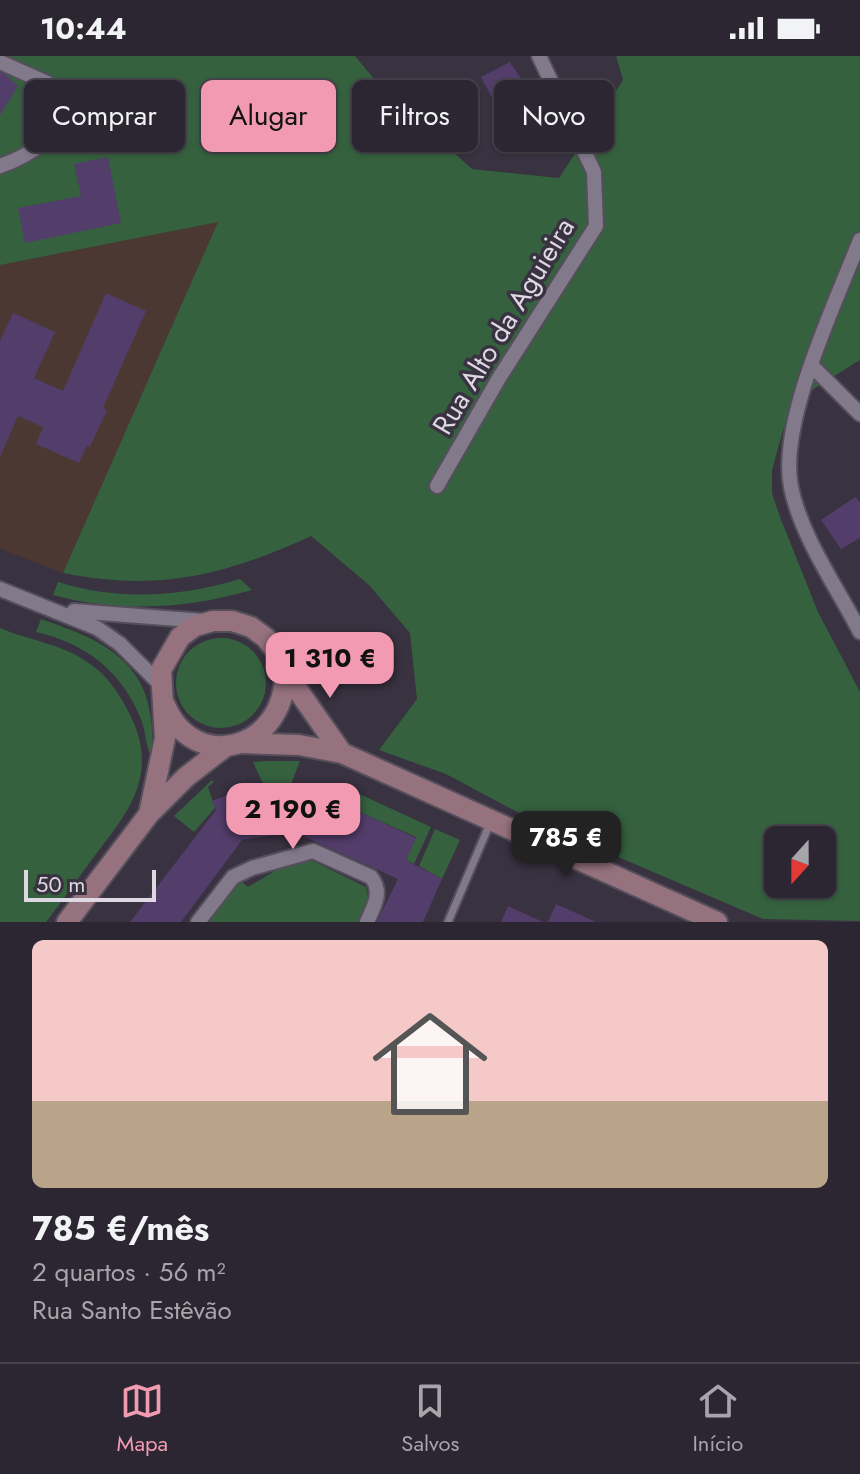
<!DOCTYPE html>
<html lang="pt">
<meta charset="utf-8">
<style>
:root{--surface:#2b2631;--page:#37323d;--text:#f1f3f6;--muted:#a6a5ab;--line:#47434d;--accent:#f19ab1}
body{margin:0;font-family:Jost,sans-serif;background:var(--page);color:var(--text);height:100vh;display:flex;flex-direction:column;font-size:30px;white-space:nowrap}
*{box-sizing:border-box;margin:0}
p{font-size:26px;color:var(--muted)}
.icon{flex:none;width:44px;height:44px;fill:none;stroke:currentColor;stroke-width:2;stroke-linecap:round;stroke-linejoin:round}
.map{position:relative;height:866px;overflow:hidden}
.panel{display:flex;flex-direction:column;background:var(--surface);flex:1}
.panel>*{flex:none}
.guide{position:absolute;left:24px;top:24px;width:812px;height:72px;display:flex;gap:16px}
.needle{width:52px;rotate:201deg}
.fabs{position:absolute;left:764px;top:770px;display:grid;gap:16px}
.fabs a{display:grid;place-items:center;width:72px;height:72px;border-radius:12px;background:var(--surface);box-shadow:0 2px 6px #0004,0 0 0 2px var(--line);font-size:40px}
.scale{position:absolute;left:24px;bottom:20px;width:132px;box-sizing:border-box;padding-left:8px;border:4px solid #ddd8e2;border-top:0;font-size:22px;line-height:28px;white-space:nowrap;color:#ddd8e2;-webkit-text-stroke:6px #393241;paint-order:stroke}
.price{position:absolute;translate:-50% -68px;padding:0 18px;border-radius:16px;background:var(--accent);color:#111;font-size:26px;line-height:52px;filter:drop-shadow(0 2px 4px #0008)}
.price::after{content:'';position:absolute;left:50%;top:48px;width:24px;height:18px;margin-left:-12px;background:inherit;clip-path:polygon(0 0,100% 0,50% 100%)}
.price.selected{background:#222;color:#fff}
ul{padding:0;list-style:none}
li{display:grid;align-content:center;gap:16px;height:424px;padding:0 32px}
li+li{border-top:2px solid var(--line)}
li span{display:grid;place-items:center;height:248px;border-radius:12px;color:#555}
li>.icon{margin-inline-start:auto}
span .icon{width:144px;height:144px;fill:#fffc;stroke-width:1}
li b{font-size:34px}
.chip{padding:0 28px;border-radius:12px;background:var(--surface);box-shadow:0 2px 6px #0004,0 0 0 2px var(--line);font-size:28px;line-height:72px}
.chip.selected{background:var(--accent);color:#111}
.status{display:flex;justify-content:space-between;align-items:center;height:56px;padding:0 40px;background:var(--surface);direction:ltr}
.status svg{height:22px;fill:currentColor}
.tabs{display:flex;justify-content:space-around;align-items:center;height:112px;border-top:2px solid var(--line);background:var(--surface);font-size:22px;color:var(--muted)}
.tabs a{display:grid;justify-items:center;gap:4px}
.tabs .selected{color:var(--accent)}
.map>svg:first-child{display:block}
.education{fill:#4b3832}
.green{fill:#35613f;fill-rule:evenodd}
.building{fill:#533d6a}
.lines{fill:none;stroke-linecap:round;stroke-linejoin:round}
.lane-casing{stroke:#554f5c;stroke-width:11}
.street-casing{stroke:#554f5c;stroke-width:18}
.secondary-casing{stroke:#554f5c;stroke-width:24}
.lane{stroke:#827a8b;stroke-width:7}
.street{stroke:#827a8b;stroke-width:14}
.secondary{stroke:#96727e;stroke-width:20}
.labels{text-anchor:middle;stroke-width:7;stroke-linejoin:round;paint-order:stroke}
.street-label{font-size:28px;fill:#ddd8e2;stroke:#393241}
</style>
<div class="status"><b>10:44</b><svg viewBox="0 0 49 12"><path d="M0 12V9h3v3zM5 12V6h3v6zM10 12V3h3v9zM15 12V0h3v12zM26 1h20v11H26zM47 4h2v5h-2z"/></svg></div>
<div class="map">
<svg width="860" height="866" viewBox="0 0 860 866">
<rect width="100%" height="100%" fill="#393241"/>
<path class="education" d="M219 165 63 517 0 493V209Z"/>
<path class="green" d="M0 0H355L380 30 472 113 559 122 623 24 616 0H860V304L804 339 783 374 772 414V437L780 461 818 556 860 636V865L763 863 534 765 446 718 379 694 417 643 410 577 369 529 311 480C224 520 159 536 63 517L218 166 0 209ZM778 784H822V828H778Z
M240 523 252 534C185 553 121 557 53 539L58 526C118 545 180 541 240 523Z
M41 563C116 588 158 613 152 700 146 694 146 677 142 666 124 617 86 587 36 576Z
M0 572C30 585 64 588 90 608 108 620 118 636 128 655 160 714 132 752 96 798 80 820 63 844 46 866H0Z
M176 627a45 45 0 1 1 90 0a45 45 0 1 1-90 0Z
M267 705H300L291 728 281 733 265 732 253 706Z
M212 724 214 726 208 731 215 752 194 776 174 760Z
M355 736 431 771 414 808 406 804 416 781 348 751Z
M435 773 460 784 442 823 419 810Z
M309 803 366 831 369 848 361 866H203L237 822 248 831 288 807Z"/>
<path class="building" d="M510 6 531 38 499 55 481 21Z
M0 14 18 30 0 59Z
M108 101 121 167 25 187 18 152 81 140 74 108Z
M106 237 146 255 103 352 107 354 90 391 87 390 79 407 36 388 43 371 18 360 0 401V285L13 257 55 276 34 322 63 335Z
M855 441 860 446V482L841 493 821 464Z
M301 729 416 782 406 804 442 823 423 866H377L398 823 283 771 274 779 242 784 181 866H130L216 754 212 745 251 730 255 738 272 742 297 738Z
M556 848 596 866H548Z
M508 850 543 866H501Z"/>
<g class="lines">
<defs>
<path id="lane" d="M448 866 491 765"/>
<path id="street" d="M0 6 47 27 70 48C60 79 30 100 0 110
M860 184C836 246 778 366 791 431 801 481 837 531 860 576
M812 310 860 358
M437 430 499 322 596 170 594 116 539 0
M0 533 97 572 120 588 160 628
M74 555 204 565
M198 866 233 821 252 812 313 795 371 821C383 836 374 850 367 866"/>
<path id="secondary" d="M165 649C194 719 286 694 285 616
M242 687 299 689 342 697 717 866
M149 758 165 682 161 614 180 581 195 570 213 565H232L251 571 266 582 278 598 285 616 342 697
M67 866 149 758 186 721 226 690"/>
</defs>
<use href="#lane" class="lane-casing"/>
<use href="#street" class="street-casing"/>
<use href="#secondary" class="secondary-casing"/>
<use href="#lane" class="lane"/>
<use href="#street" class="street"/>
<use href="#secondary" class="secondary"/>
</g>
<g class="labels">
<g class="street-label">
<text transform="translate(503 270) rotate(-59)" y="10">Rua Alto da Aguieira</text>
</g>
</g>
</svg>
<div class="fabs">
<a><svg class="needle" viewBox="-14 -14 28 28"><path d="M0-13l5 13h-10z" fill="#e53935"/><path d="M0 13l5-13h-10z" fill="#a6a5ab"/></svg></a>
</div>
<div class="scale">50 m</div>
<b class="price" style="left:330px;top:644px">1 310 €</b>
<b class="price" style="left:293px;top:795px">2 190 €</b>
<b class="price selected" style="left:566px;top:823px">785 €</b>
<div class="guide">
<a class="chip">Comprar</a>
<a class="chip selected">Alugar</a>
<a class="chip">Filtros</a>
<a class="chip">Novo</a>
</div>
</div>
<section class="panel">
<ul>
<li><span style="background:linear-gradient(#f6c9c9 65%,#b9a48a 0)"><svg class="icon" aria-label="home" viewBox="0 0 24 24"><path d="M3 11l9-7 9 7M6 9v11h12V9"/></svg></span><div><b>785 €/mês</b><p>2 quartos · 56 m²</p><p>Rua Santo Estêvão</p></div></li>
</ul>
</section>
<nav class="tabs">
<a class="selected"><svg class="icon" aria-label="map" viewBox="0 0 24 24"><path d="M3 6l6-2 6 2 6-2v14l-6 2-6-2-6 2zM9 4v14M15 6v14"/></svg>Mapa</a>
<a><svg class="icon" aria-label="saved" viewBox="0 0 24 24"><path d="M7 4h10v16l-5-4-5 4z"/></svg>Salvos</a>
<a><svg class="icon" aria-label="home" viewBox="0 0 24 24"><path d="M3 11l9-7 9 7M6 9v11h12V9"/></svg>Início</a>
</nav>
